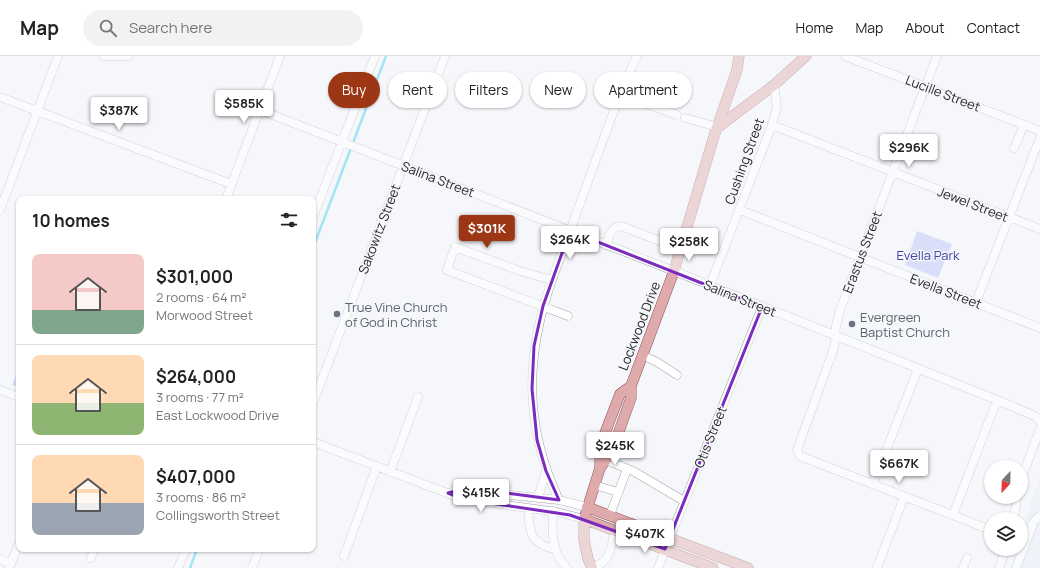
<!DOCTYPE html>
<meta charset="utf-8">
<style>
:root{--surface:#fff;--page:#f2f2f2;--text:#222;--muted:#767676;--line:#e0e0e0;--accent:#9d3615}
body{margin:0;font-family:Manrope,sans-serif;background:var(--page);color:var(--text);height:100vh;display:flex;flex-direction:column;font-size:15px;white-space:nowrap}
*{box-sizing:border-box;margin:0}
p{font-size:13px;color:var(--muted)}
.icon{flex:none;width:22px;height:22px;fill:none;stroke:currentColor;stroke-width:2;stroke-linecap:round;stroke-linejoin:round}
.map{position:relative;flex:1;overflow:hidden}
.details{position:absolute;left:16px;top:140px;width:300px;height:356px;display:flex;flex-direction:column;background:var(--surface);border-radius:8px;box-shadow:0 1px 3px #0004}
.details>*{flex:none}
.hud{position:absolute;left:328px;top:16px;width:380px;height:36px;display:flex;gap:8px}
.needle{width:26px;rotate:202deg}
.tools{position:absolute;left:984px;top:404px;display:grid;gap:8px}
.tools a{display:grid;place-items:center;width:44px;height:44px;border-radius:50%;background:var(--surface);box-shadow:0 1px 3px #0004;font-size:20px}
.price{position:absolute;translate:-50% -34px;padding:0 9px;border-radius:4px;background:#fff;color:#222;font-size:13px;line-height:26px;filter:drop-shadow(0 1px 2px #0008)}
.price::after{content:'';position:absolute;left:50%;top:24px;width:12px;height:9px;margin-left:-6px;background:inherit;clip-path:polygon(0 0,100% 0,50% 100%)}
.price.on{background:var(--accent);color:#fff}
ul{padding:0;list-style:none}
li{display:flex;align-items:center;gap:12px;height:100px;padding:0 16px}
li+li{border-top:1px solid var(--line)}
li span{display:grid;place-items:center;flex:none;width:112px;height:80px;border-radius:8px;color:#555}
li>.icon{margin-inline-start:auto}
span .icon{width:48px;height:48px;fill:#fffc;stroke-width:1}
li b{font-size:17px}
h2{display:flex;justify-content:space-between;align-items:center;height:48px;padding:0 16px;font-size:17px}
.tag{padding:0 14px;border-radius:18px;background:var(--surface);box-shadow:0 1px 3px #0004;font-size:14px;line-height:36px}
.tag.on{background:var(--accent);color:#fff}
header{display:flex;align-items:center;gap:24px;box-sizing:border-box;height:56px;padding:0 20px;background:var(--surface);border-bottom:1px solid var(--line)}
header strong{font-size:19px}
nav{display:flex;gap:22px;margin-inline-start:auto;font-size:14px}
.search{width:280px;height:36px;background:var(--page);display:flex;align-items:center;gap:10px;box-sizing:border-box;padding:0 14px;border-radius:22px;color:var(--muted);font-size:15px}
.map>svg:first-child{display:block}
.built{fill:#e9ecf8}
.green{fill:#b7c1f7}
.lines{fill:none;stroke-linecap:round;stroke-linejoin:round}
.stream{stroke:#3acff1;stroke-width:2.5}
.minor-casing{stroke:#a3a4a8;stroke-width:9}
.major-casing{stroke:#8e5558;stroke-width:11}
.minor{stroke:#fff;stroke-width:8}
.major{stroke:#dfaaac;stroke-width:10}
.marked{fill:none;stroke:#7b2cbf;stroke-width:3;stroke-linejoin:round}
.worship-dot{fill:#6b7280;stroke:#f6f7fb;stroke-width:1.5}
.labels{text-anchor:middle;stroke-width:3;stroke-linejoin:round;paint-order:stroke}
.street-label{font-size:13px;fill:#1f2021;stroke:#f6f7fb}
.park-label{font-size:13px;fill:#3e43a7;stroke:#f6f7fb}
.worship-label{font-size:13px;fill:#5b616d;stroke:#f6f7fb;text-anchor:start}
</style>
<header>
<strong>Map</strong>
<div class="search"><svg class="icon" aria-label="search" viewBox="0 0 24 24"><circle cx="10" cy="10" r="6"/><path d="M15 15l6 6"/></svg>Search here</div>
<nav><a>Home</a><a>Map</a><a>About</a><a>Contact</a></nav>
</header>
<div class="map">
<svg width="1040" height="512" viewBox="0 0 1040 512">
<rect width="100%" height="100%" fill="#f6f7fb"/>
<path class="built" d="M1040 419V512H1010L1017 493H1021V483L1026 461Z"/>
<path class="green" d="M917 175 952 188 938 222 905 209Z
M19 311V331L12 329Z"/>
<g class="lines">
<path class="stream" d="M313 192 386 0
M190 512 197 493"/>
<defs>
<path id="minor" d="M104 0H129
M845 0 1040 75
M937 0 840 254 836 270 834 292 797 394 800 400 991 474
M620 38 677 59
M0 41 231 128
M260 54 674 215 997 344 1035 360 1039 363 1040 366
M685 62 718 71
M772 69 1040 173
M1014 92 1024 69
M226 143 280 0
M0 154 58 0
M740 154 1040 272
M313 161 375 0
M606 189C609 180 611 171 621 170L681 193
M552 224 520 215 455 191 447 214 568 260
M710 229 772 69 777 51 774 29
M976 246 1040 82
M642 299 657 306 677 319
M0 334 19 341
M313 347 445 0
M313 386 463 443 557 456 584 463
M606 404 633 415 684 445
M390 416 418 341
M1021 424 1040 373
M873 428 918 313
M594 429 618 436
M448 437 467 432 500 438 559 444 587 451
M538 442 546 415
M559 444C524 369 525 301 552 224L620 38 637 0
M528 453C530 476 529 487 554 493
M553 455C552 476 551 497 567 512
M610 459 627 413
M953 459 997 344
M1014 463 1017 441
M344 500 377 410
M91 502 94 493
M0 503 11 508
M9 512 18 490
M178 512 186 493
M252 512 259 493
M592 512C612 504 610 494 615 475
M658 512 762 251
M877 512 904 441
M963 512 967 502
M999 512 1006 493
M1016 512 1034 465 1040 460"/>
<path id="major" d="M718 71 774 29 806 0
M600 412V390L620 338 631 330
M587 451 748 512
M584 463 713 512
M592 512 588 503 584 484V463L600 412 612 395 631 342V330L674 215 714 80 737 14 739 0"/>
</defs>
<use href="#minor" class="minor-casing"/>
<use href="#major" class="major-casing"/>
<use href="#minor" class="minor"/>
<use href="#major" class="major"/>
</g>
<path d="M0 0H1040V512H0ZM570 175 762 251 665 493 570 459 463 443 448 437 467 432 559 444 546 415 537 384 532 333 534 290 543 250Z" fill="#f6f7fb" fill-opacity=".55" fill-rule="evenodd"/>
<path class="marked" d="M570 175 762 251 665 493 570 459 463 443 448 437 467 432 559 444 546 415 537 384 532 333 534 290 543 250Z"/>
<g class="worship-dot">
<circle cx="337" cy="258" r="4"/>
<circle cx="852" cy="268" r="4"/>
</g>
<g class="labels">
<g class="street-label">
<text transform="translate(943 37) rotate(21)" y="5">Lucille Street</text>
<text transform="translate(744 105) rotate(-70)" y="5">Cushing Street</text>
<text transform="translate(438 123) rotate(21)" y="5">Salina Street</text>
<text transform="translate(973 148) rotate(21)" y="5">Jewel Street</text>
<text transform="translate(379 173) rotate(-69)" y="5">Sakowitz Street</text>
<text transform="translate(862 196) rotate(-69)" y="5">Erastus Street</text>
<text transform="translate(946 235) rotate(21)" y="5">Evella Street</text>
<text transform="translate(740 242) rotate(22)" y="5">Salina Street</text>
<text transform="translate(639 270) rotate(-69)" y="5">Lockwood Drive</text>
<text transform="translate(710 381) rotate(-68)" y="5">Otis Street</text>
</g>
<g class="park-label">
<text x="928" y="204">Evella Park</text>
</g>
<g class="worship-label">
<text x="345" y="256">True Vine Church<tspan x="345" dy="15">of God in Christ</tspan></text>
<text x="860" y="266">Evergreen<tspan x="860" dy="15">Baptist Church</tspan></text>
</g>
</g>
</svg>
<div class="tools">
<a><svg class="needle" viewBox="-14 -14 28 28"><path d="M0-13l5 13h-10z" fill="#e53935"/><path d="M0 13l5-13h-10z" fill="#767676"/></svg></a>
<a><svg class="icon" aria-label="layers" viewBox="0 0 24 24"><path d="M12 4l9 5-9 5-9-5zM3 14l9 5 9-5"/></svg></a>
</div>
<b class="price" style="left:244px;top:68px">$585K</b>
<b class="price" style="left:119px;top:75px">$387K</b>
<b class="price" style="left:909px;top:112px">$296K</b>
<b class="price on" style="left:487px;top:193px">$301K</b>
<b class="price" style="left:570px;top:204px">$264K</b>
<b class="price" style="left:689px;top:206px">$258K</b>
<b class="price" style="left:615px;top:410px">$245K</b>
<b class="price" style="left:899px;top:428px">$667K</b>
<b class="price" style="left:481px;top:457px">$415K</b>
<b class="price" style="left:645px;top:498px">$407K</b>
<div class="hud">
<a class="tag on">Buy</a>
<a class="tag">Rent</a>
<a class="tag">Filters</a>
<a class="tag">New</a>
<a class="tag">Apartment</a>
</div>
<section class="details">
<h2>10 homes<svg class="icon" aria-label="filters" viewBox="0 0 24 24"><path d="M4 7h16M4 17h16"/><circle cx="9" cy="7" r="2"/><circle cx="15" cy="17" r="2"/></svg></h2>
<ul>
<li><span style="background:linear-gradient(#f6c9c9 70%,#7fa58c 0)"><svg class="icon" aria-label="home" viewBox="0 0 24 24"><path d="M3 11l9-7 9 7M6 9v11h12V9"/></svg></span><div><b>$301,000</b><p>2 rooms · 64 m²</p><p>Morwood Street</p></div></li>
<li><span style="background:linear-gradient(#ffd9b3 60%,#8fb573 0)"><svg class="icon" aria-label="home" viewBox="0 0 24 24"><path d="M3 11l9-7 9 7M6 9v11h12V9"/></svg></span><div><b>$264,000</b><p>3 rooms · 77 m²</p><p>East Lockwood Drive</p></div></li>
<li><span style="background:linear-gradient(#ffd9b3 60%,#9aa5b1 0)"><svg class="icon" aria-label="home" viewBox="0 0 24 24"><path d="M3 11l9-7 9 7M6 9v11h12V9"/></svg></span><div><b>$407,000</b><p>3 rooms · 86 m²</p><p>Collingsworth Street</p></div></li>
</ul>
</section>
</div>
